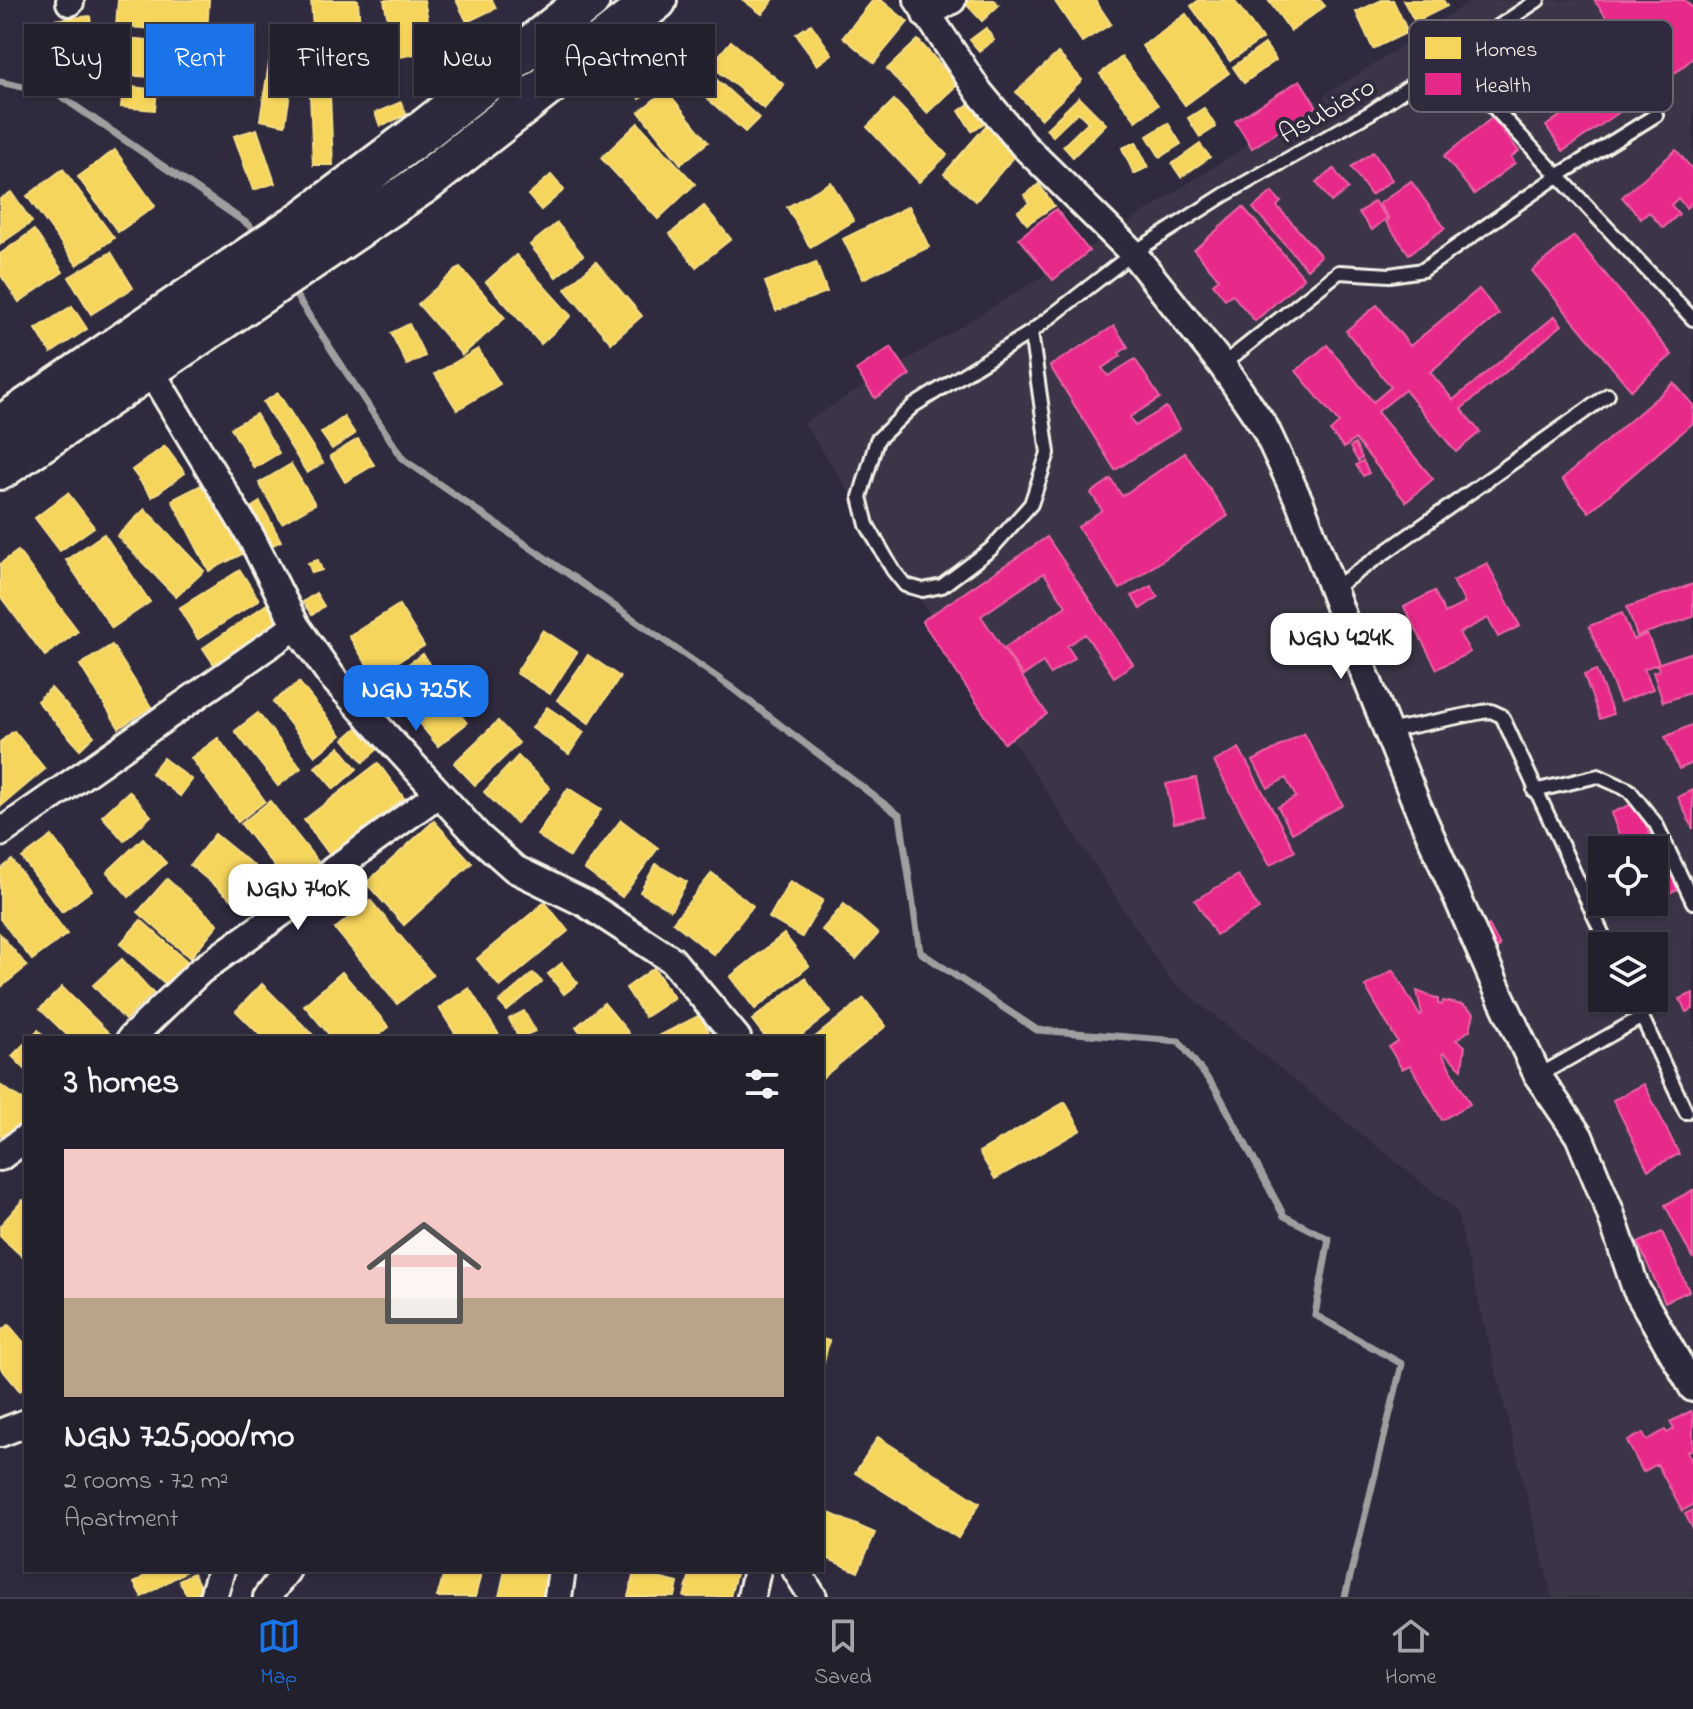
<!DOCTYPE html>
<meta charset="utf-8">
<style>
:root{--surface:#23202e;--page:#2f2d3a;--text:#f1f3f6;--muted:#a3a3aa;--line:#403e4a;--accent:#1a73e8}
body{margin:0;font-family:"Indie Flower",sans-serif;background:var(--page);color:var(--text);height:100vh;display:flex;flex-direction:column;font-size:30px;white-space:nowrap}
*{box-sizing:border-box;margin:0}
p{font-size:26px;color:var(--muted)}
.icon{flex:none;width:44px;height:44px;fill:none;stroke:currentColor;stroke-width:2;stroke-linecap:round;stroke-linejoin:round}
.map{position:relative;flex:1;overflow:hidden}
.side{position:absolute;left:24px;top:1036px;width:800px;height:536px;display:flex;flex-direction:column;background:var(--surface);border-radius:0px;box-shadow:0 2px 6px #0004,0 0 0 2px var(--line)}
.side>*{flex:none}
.guide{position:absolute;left:24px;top:24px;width:800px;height:72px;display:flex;gap:16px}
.fabs{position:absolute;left:1588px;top:836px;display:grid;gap:16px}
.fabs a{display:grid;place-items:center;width:80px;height:80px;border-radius:0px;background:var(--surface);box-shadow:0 2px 6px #0004,0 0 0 2px var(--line);font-size:40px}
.price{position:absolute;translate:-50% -68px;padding:0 18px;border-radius:16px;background:#fff;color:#222;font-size:26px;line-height:52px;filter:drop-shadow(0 2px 4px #0008)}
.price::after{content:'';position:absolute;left:50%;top:48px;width:24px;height:18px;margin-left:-12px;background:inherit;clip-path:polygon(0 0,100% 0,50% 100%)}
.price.on{background:var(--accent);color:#fff}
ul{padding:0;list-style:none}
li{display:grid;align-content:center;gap:16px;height:424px;padding:0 40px}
li span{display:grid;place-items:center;height:248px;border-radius:0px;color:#555}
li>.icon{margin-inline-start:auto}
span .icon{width:144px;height:144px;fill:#fffc;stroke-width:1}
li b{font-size:34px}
h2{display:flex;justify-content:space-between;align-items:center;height:96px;padding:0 40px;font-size:34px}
.tag{padding:0 28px;border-radius:0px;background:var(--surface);box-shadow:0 2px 6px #0004,0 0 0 2px var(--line);font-size:28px;line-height:72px}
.tag.on{background:var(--accent);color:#fff}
.dock{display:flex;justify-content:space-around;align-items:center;height:112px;border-top:2px solid var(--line);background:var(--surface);font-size:22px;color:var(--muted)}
.dock a{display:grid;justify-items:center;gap:4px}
.dock .on{color:var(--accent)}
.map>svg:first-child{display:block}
.built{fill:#3b3647;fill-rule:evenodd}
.homes{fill:#f6d55c;stroke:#f5dd86;stroke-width:2}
.health{fill:#e7298a;stroke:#eb65a6;stroke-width:2}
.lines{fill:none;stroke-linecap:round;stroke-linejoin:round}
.stream{stroke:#a19ea0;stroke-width:7}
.lane-casing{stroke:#f4f1e8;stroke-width:18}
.street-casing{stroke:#f4f1e8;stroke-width:32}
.primary-casing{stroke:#f4f1e8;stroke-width:46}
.lane{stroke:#2f2a3d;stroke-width:12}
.street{stroke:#2f2a3d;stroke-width:26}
.primary{stroke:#2f2a3d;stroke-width:40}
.labels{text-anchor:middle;stroke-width:8;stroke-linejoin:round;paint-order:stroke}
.street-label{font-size:28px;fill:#f4f1e8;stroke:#2f2a3d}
.key{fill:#2f2a3d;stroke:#6a6670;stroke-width:2}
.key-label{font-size:22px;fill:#f4f1e8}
</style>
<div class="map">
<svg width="1693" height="1597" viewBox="0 0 1693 1597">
<rect width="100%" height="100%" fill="#2f2a3d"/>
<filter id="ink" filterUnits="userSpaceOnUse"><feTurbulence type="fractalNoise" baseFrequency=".0125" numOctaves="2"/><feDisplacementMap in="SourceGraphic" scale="16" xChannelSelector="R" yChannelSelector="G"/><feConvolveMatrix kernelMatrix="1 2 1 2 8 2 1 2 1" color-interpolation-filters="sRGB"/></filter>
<g filter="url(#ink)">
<path class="built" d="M1472 0H1693V1597H1552L1456 1210 1170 980 804 423 1090 247ZM1602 850H1654V902H1602ZM1602 946H1654V998H1602Z"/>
<path class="homes" d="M118 0H209L207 33 116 26Z
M311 0H358L364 83 317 86Z
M384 0H424L434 50 395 58Z
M456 0H492L496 8 467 22Z
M743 0H773L762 14Z
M873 0H881L908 22 874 63 843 37Z
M970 0H994L999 5 982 21 966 4Z
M1054 0H1095L1111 24 1082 42Z
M1199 0H1234L1262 39 1230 61 1191 6Z
M1268 0H1320L1325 6 1291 31Z
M1382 0H1393L1408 32 1373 49 1356 12Z
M1403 0H1443L1447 6 1415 22Z
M1186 14 1229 73 1185 105 1142 46Z
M90 16 97 84 60 88 53 20Z
M811 24 832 54 817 65 796 34Z
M986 28 994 40 979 51 970 40Z
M111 37 185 43 182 79 108 74Z
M918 40 958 84 927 113 887 69Z
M731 41 784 85 764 109 711 65Z
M1265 44 1276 60 1244 83 1233 67Z
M1058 53 1082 80 1041 119 1016 92Z
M270 57 295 61 285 125 260 120Z
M1122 57 1158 105 1136 121 1100 74Z
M638 65 656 84 640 99 622 80Z
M706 70 759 118 745 132 693 86Z
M123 86 157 90 155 110 121 107Z
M666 90 708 142 681 164 639 112Z
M330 94 333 165H313L310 95Z
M1079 97 1106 124 1073 157 1063 146 1088 122 1078 112 1053 136 1046 129Z
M976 99 990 119 972 131 959 111Z
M894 100 947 155 919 182 867 127Z
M401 102 407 115 380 126 375 113Z
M1204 108 1216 127 1200 137 1188 118Z
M990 121 1021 148 976 201 944 174Z
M638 123 695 184 658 219 601 158Z
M1168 123 1181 144 1160 157 1147 136Z
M257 129 275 183 253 190 234 136Z
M1136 142 1148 167 1134 174 1122 148Z
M1200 144 1210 157 1181 177 1172 164Z
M115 150 155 206 118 232 78 177Z
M63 169 114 238 77 265 27 196Z
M551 175 564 190 541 210 528 195Z
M831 182 854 221 810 247 787 207Z
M1039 184 1054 206 1027 224 1018 211 1029 203 1024 195Z
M11 192 32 222 0 244V199Z
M704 206 731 239 696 267 670 234Z
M909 206 929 247 863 279 843 239Z
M557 223 583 255 556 277 530 245Z
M34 230 63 272 19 302 0 274V254Z
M111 252 133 288 91 314 69 277Z
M516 255 571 316 541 344 486 282Z
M596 262 642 316 611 343 565 289Z
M816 262 827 292 776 311 765 282Z
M460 267 505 318 462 355 418 304Z
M72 306 87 329 51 353 36 329Z
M409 324 425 356 407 365 391 333Z
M478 349 500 384 457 410 435 374Z
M278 393 323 463 307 473 263 402Z
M256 414 279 453 254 468 231 428Z
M344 417 355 434 332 449 321 433Z
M358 439 374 465 345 482 330 456Z
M165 446 185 473 152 497 132 470Z
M291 464 315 504 282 523 259 483Z
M207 482 244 553 209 571 172 500Z
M68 493 94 527 60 551 35 518Z
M260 502 281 541 273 545 252 507Z
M145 509 204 571 176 597 117 536Z
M104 534 150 602 112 628 66 560Z
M18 551 78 631 45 656 0 596V564Z
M318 560 322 570 312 573 308 563Z
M240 570 259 600 198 639 179 608Z
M316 593 324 606 312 615 303 602Z
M267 604 283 629 219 672 203 648Z
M399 605 424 646 374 676 349 636Z
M543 630 577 652 550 694 516 673Z
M112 645 151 707 119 728 80 665Z
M423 654 443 683 400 712 380 683Z
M588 655 620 677 589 723 557 700Z
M299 682 341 735 315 756 273 702Z
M51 688 94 736 80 749 37 701Z
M443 693 467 723 438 746 414 717Z
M547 707 584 732 569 754 532 728Z
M258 713 301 768 278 786 235 731Z
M498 721 519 743 475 785 454 763Z
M359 726 379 748 363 762 344 739Z
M14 731 45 769 0 807V742Z
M218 738 265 801 238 822 191 758Z
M339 747 357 769 334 789 315 767Z
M518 756 550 788 516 823 484 792Z
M163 758 192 780 180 796 151 773Z
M378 763 404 798 330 855 304 820Z
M568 788 601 809 570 857 537 835Z
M129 791 151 816 124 841 102 816Z
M270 801 323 868 294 891 241 824Z
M621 820 658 848 622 897 584 869Z
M434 821 472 863 404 925 366 883Z
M215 834 260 871 235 902 190 865Z
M52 836 92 890 62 912 22 858Z
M143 838 166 863 129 897 107 872Z
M12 860 67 934 32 960 0 919V870Z
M656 864 687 882 671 910 640 892Z
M712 873 753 906 714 955 673 922Z
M167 879 218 924 190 958 138 912Z
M790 881 823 900 802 937 769 918Z
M370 900 433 975 397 1004 335 929Z
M545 902 568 931 500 987 477 959Z
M844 904 878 934 856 959 822 930Z
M141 920 188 962 168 986 120 944Z
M0 934 27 966 0 988Z
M784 934 809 966 755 1009 730 977Z
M122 959 153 993 125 1020 93 985Z
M562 963 578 983 564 994 548 974Z
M654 968 674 998 645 1017 626 988Z
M342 972 389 1027 375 1038H332L304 1005Z
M533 973 542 982 507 1011 499 1002Z
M805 978 831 1012 798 1038H766L752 1020Z
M262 984 316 1038H263L236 1011Z
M62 987 113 1037 111 1038H70L40 1009Z
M469 988 501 1038H458L439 1008Z
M864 998 886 1026 822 1078V1038H814Z
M604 1003 629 1033 623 1038H586L576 1027Z
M524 1011 535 1031 519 1038 509 1019Z
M700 1015 712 1038H655Z
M38 1030 46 1038H30Z
M26 1042V1070L12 1056Z
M0 1085 26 1102V1119L11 1142 0 1135Z
M1065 1102 1081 1130 995 1179 979 1152Z
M23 1200 26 1203V1260L0 1236V1226Z
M9 1325 26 1345V1386L20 1391 0 1367V1332Z
M822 1339 829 1341 822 1371Z
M878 1437 980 1503 958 1538 855 1473Z
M822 1510 875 1533 858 1572 822 1556Z
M153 1570H188L142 1597 134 1583Z
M445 1570H482L475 1597H437Z
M505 1570H552L546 1597H499Z
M691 1570H737L730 1597H684Z
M634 1572 678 1583 675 1597H628Z
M193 1573 205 1596 204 1597H188L179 1580Z"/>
<path class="health" d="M1685 0 1693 9V58L1662 84 1655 75 1647 82 1622 52 1617 56 1595 29 1607 18 1594 0Z
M1300 80 1317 107 1252 148 1235 121Z
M1603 85 1621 111 1563 151 1546 126Z
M1492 118 1519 151 1511 157 1515 163 1474 194 1444 156Z
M1676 150 1693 170V202L1686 208 1678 198 1671 205 1679 214 1663 228 1649 212 1641 219 1622 197Z
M1373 152 1392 180 1371 195 1351 167Z
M1334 169 1348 189 1331 202 1316 182Z
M1411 181 1445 228 1409 254 1386 222 1389 219 1379 204Z
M1272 192 1281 202 1277 206 1321 256 1307 269 1253 208Z
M1374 201 1387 218 1372 230 1359 213Z
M1243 207 1304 278 1255 321 1232 294 1225 299 1213 284 1219 279 1194 250Z
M1056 209 1089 251 1053 280 1019 238Z
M1574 236 1672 355 1631 390 1532 271Z
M1479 289 1499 314 1430 372 1453 400 1555 316 1562 325 1461 409 1480 432 1456 452 1405 390 1377 412 1433 479 1406 502 1355 439 1344 448 1330 431 1339 423 1296 371 1327 345 1373 402 1391 387 1346 331 1377 305 1410 346Z
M1114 326 1128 347 1119 353 1121 356 1102 368 1108 376 1135 359 1160 398 1130 417 1135 426 1166 407 1180 429 1115 470 1050 366Z
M891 347 910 375 875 398 856 370Z
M1674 383 1693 405V423L1589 512 1562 479Z
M1355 444 1362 458 1358 461 1350 447Z
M1185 453 1228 516 1120 589 1078 527 1102 510 1091 493 1111 479 1122 496Z
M1363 461 1369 473 1363 476 1356 465Z
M1047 537 1133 664 1114 677 1085 634 1067 646 1075 658 1050 674 1043 662 1023 676 1004 648 1066 606 1044 573 981 616 1047 714 1004 743 922 621Z
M1487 563 1520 626 1498 637 1488 618 1459 633 1470 652 1437 669 1404 607 1434 591 1445 613 1465 603 1453 581Z
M1693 584V617L1637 636 1627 607Z
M1151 586 1158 597 1140 609 1132 596Z
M1622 613 1633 640 1647 634 1659 663 1644 669 1653 689 1620 702 1589 626Z
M1693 652V692L1663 702 1653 672 1659 670 1657 664Z
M1596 670 1613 714 1600 719 1584 675Z
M1693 724V763L1679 769 1665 737Z
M1304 733 1343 805 1292 833 1278 807 1296 797 1286 778 1268 788 1253 761Z
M1239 748 1295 851 1270 865 1214 762Z
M1196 778 1204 817 1174 823 1166 784Z
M1693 790V829L1678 797Z
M1637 802 1666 876 1654 881V850H1625L1611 813Z
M1238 875 1259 909 1216 935 1195 900Z
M1675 876 1680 888 1654 900V885Z
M1489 925 1500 946 1495 949 1484 928Z
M1393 970 1420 1016 1422 1014 1417 991 1438 999V1004L1442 1005 1443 1001 1463 1005 1474 1013 1470 1030 1456 1040 1465 1046 1462 1069 1444 1053 1442 1054 1470 1104 1442 1120 1410 1065 1402 1069 1389 1047 1398 1042 1365 986Z
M1693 993V1009L1686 1012 1680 999Z
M1644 1084 1679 1154 1648 1170 1613 1100Z
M1693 1190V1259L1665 1205Z
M1662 1232 1689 1291 1665 1302 1638 1243Z
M1691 1411 1693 1416V1449L1687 1452 1693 1463V1505L1682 1511 1657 1464 1643 1472 1627 1441 1643 1433 1647 1440 1665 1430 1667 1433 1674 1429 1670 1422Z
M1693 1510V1529L1685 1514Z"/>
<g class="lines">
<path class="stream" d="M0 82 59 95 249 225 257 237
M291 288 403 459 728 685 900 816 920 952 1037 1030 1179 1041 1217 1091 1284 1216 1329 1239 1315 1315 1402 1364 1345 1597"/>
<defs>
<path id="lane" d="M1450 61 1693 319
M1031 332 1048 453 1031 504 991 549 942 586 923 590 905 585 893 570 867 525 860 497 877 440 913 406 1031 332 1133 253 1224 195 1370 113 1538 0
M1222 365 1339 272 1390 275 1423 270 1559 175 1656 115
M1333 589 1608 395
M1388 731 1482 712 1491 711 1502 716 1608 946
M1534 791 1598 776 1629 790 1656 824 1693 902
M1633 998 1686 1112
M1538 1076 1642 1017"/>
<path id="street" d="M918 0 979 92 1023 145 1133 253 1222 365 1265 428 1301 505 1351 639 1417 805 1499 993 1538 1076 1579 1136 1609 1209 1636 1289 1693 1388
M70 2V0
M926 15 952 0
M149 368 251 537 296 626 332 677 479 837 515 869 585 903 672 960 737 1038
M0 833 296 626
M131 1038 200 971 285 910 332 871 438 794
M0 1157 26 1138
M0 1433 26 1423
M796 1570 813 1597
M213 1597 221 1570
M267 1597 287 1570
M558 1597 562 1570
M751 1597 757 1570"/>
<path id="primary" d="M0 427 306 219 427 128 589 0
M0 469 425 182 656 0"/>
</defs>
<use href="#lane" class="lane-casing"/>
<use href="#street" class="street-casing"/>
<use href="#primary" class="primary-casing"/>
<use href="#lane" class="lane"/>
<use href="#street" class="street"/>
<use href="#primary" class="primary"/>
</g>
</g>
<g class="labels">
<g class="street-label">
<text transform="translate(1326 109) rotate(-30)" y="10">Asubiaro</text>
</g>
</g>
<rect x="1409" y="20" width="264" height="92" rx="12" class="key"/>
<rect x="1425" y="37" width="36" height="22" fill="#f6d55c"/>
<rect x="1425" y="73" width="36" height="22" fill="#e7298a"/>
<g class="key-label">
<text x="1475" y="56">Homes</text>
<text x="1475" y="92">Health</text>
</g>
</svg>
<div class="fabs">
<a><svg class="icon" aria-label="locate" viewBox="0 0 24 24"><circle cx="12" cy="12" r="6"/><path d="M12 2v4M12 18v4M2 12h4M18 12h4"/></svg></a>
<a><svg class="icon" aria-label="layers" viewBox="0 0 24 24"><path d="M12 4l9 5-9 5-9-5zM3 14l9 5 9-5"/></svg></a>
</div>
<b class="price" style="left:1341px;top:681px">NGN 424K</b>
<b class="price on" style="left:416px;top:733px">NGN 725K</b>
<b class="price" style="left:298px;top:932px">NGN 740K</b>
<div class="guide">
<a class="tag">Buy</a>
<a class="tag on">Rent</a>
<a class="tag">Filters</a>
<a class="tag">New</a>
<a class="tag">Apartment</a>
</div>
<section class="side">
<h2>3 homes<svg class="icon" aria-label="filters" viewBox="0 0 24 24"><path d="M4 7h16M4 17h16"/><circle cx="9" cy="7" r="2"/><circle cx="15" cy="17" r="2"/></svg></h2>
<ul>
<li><span style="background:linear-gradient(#f6c9c9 60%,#b9a48a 0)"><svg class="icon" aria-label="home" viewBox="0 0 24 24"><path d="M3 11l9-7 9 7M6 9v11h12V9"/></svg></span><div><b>NGN 725,000/mo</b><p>2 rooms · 72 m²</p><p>Apartment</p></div></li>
</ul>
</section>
</div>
<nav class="dock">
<a class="on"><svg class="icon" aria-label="map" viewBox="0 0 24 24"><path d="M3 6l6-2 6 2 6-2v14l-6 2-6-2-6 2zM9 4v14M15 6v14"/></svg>Map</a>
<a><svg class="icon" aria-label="saved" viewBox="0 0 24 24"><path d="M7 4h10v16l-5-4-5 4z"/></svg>Saved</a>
<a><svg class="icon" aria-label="home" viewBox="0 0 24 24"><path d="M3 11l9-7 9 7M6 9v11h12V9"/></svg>Home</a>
</nav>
